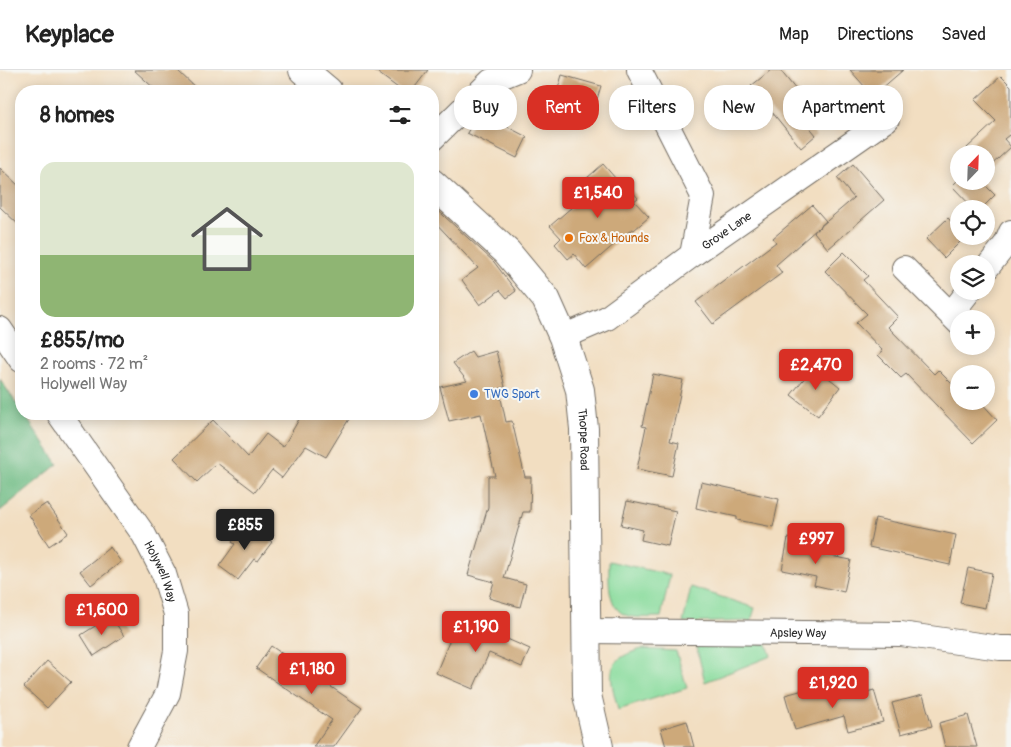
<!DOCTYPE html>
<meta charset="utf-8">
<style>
:root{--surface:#fff;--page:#f2f2f2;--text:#222;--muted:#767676;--line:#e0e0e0;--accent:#d93025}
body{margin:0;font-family:Pangolin,sans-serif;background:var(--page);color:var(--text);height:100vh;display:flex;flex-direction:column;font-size:19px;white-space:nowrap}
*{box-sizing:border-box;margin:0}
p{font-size:16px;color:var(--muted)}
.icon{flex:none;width:28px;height:28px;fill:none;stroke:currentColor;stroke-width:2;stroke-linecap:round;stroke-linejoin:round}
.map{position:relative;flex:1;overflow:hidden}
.sheet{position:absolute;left:15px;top:15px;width:424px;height:335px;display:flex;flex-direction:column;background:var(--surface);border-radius:20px;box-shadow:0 2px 12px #0003}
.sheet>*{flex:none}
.top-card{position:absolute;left:454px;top:15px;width:475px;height:45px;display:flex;gap:10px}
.needle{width:32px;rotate:23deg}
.controls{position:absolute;left:950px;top:75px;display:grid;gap:10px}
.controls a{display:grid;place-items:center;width:45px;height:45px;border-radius:50%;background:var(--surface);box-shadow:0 2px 12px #0003;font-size:25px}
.price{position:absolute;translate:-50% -42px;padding:0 11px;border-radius:5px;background:var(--accent);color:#fff;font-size:16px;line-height:32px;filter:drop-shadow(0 1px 2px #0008)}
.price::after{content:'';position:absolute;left:50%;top:30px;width:15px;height:11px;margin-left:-8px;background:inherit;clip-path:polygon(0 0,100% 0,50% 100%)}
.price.selected{background:#222;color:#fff}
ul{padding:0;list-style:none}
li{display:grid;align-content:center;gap:10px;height:265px;padding:0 25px}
li span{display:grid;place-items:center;height:155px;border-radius:15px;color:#555}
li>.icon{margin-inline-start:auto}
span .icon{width:90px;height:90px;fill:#fffc;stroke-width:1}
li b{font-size:21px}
h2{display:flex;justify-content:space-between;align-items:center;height:60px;padding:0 25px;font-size:21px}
.chip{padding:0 18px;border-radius:20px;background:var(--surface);box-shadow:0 2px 12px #0003;font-size:18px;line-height:45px}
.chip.selected{background:var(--accent);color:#fff}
header{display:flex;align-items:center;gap:30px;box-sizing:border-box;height:70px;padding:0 25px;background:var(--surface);border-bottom:1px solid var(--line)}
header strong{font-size:24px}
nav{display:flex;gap:28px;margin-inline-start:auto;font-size:18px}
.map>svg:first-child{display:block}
.green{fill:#88db9b;stroke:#5a8363}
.forest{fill:#6ebb83;stroke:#4c7357}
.building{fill:#cda97a}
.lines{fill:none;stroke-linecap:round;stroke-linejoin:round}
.minor-casing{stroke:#716a60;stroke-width:26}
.tertiary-casing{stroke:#716a60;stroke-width:30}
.minor{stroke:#fff;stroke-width:24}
.tertiary{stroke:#fff;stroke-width:28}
.food-dot{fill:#e8710a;stroke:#f6f6f2;stroke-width:2}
.shop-dot{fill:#3f7fe0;stroke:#f6f6f2;stroke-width:2}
.labels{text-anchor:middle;stroke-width:4;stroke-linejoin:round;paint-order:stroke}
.street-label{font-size:12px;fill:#2b2b2b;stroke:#f6f6f2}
.food-label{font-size:12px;fill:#c56008;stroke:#f6f6f2;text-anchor:start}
.shop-label{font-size:12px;fill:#366cbe;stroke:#f6f6f2;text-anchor:start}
</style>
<header>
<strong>Keyplace</strong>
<nav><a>Map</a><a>Directions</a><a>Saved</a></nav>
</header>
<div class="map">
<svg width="1011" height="677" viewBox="0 0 1011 677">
<rect width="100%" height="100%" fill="#f6f6f2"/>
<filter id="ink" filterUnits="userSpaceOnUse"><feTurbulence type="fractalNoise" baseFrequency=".02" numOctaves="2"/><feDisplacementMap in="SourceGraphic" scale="10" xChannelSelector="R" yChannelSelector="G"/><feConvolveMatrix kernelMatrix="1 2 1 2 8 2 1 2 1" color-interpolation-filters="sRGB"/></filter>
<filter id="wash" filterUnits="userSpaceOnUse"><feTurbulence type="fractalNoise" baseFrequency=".0096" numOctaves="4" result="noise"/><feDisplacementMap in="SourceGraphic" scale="20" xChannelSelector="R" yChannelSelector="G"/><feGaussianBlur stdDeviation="1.12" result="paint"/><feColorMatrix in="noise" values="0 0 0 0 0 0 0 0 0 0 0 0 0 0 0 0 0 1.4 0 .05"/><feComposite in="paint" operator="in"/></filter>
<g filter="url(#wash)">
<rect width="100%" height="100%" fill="#f2dec1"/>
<path class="green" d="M609 491 670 505 661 547C652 547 642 548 633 547 606 544 609 511 609 491Z
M691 517 755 538 751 551 683 553Z
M767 574 771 586 705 612 696 575Z
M642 579 676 581 687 618 618 640C610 606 602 590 642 579Z"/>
<path class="forest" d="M0 309 21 340V344H24L58 394 0 441Z"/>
<g id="blocks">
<path class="building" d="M134 0H177L199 21H157Z
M374 0H428L412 21H402Z
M771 0H780L809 36 799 44 816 65 801 78 751 16Z
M850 0H903L873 26Z
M562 5 601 16 595 36 577 31 574 42 553 36Z
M1001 6 1011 16V67L1009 65 1004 69 1011 77 987 99 986 84H973L967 78 996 51 975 30Z
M479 42 527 67 517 88 467 63Z
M603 94 622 116 625 113 638 128 634 131 649 147 634 160 632 159 586 199 574 184 568 189 555 174 561 168 550 156 595 117 587 108Z
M853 94 884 130 828 179 814 162 854 128 837 108Z
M0 98 21 118V157L0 137Z
M959 109V111H981L995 125 981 139H974L952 116Z
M432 135 494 192 516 221 507 228 500 220 480 235 462 210 478 198 432 149Z
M812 135 826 151 776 195 782 203 713 254 696 232 776 172 773 168Z
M948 148 959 160V166L965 167 944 188 926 169Z
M844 182 868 206 863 210 898 247 888 257 934 304 938 300 959 321V331H980L997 350 973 373 906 304 901 308 878 285 883 281 856 253 867 244 825 201Z
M471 281 475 287 496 281 505 317 499 319 506 352 512 351 525 407H531L530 442H523L504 508 526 514 520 537 489 528 494 512 468 505 488 437V406H495L481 344 449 351 440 317 467 311 453 293Z
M814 296 840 317 818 346 791 325Z
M653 304 683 310 670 371 679 373 672 406 637 399 646 357 642 356Z
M302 344H352L326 387 306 376 282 408 272 400 255 422 217 393 197 412 174 388 213 350 248 387 266 364 283 377Z
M701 412 779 429 773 457 737 450V447L696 438Z
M627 431 676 441 668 476 641 470 643 460 621 455Z
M47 433 68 463 49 476 29 445Z
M875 448 956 465 950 495 869 477Z
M246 453 272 472 258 491 254 489 238 510 219 496 235 474 232 472Z
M788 468 817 474 815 483 851 490 844 522 814 515 816 507 782 500Z
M110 477 121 492 91 515 80 501Z
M968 498 992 503 985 538 960 533Z
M111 546 124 566 94 586 81 565Z
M459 548 530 579 522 597 489 583 473 619 436 603Z
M271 576 362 638 334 677H313L332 650 256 598Z
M47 591 71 612 47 638 24 617Z
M826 614 831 632 874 620 883 652 848 661 844 646 795 660 785 625Z
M923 625 932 656 901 664 892 633Z
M968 645 977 677H945L939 653Z
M687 651 694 677H666L661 659Z"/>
</g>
</g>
<g filter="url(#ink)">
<use href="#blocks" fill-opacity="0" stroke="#716a60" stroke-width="1"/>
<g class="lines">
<defs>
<g id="minor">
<path d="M639 0 703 126 692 185"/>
<path d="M432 69 491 11 518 0"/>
<path d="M904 198 959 253"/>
<path d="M986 199 1006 174 1011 162"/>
<path d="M951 244 969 221"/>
<path d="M0 259 21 290"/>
<path id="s1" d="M563 267 607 248 692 185 887 49"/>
<path id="s2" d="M59 344 144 465 164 504 176 544V581L168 623 139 677"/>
<path id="s3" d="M586 561 901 564 1000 578H1011"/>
</g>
<g id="tertiary">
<path d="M303 0 328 21"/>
<path id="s4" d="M432 113 507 182 546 229 563 267 580 320 584 359 587 625 599 677"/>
</g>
</defs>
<use href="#minor" class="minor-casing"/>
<use href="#tertiary" class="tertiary-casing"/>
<use href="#minor" class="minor"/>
<use href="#tertiary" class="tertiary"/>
</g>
</g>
<circle class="food-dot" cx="569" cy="168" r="5"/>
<circle class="shop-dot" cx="474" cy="324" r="5"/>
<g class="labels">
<g class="street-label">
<text dy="4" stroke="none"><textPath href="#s1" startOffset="196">Grove Lane</textPath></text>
<text dy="4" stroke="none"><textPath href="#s4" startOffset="310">Thorpe Road</textPath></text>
<text dy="4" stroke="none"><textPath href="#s2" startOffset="188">Holywell Way</textPath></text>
<text dy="4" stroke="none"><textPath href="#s3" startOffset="212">Apsley Way</textPath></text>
</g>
<g class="food-label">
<text x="579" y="172">Fox &amp; Hounds</text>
</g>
<g class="shop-label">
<text x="484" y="328">TWG Sport</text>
</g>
</g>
</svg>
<div class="controls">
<a><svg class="needle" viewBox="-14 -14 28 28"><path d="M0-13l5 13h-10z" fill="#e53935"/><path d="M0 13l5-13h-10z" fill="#767676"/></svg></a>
<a><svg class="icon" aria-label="locate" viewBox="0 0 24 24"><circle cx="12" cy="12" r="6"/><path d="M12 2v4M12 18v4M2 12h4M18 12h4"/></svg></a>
<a><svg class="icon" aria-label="layers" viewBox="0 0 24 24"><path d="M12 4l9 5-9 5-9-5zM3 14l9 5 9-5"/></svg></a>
<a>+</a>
<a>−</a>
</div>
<b class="price" style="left:598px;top:149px">£1,540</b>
<b class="price" style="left:816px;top:321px">£2,470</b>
<b class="price selected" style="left:245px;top:481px">£855</b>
<b class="price" style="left:816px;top:495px">£997</b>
<b class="price" style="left:102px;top:566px">£1,600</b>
<b class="price" style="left:476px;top:583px">£1,190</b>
<b class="price" style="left:312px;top:625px">£1,180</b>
<b class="price" style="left:833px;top:639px">£1,920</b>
<div class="top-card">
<a class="chip">Buy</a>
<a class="chip selected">Rent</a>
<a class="chip">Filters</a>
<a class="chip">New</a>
<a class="chip">Apartment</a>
</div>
<section class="sheet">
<h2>8 homes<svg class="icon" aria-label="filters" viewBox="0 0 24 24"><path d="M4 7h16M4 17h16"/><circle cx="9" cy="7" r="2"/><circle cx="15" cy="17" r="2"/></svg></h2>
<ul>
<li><span style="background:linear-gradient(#dfe7d0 60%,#8fb573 0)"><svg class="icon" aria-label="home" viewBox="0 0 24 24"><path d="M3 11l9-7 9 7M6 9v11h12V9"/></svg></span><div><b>£855/mo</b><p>2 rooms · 72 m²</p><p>Holywell Way</p></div></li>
</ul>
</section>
</div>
